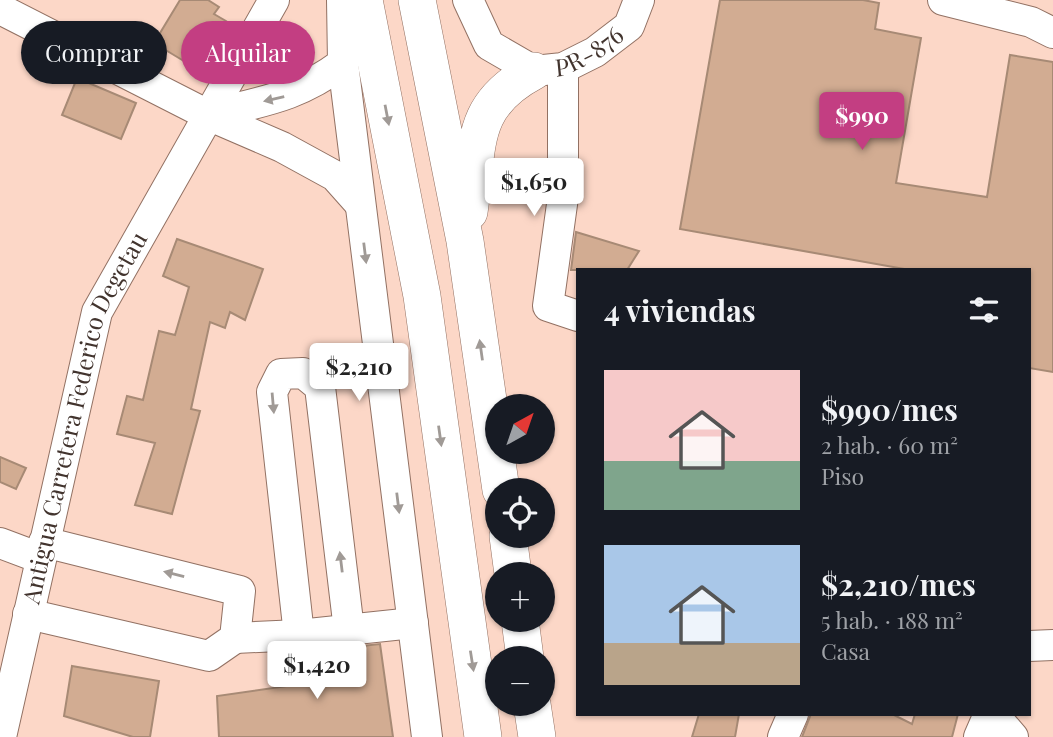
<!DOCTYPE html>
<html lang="es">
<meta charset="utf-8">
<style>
:root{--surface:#171b24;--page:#242831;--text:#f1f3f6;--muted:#9ea1a6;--accent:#c33e82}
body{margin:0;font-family:"Playfair Display",serif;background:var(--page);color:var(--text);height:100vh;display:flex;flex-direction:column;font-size:26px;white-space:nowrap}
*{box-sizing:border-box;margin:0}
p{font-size:23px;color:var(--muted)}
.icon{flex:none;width:38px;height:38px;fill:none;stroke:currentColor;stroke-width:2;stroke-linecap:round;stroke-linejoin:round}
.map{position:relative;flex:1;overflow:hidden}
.details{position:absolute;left:576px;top:268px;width:455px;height:448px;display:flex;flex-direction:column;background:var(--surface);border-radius:0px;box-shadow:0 2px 5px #0004}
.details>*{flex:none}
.banner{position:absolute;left:21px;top:21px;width:450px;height:63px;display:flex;gap:14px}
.needle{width:46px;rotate:40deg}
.fabs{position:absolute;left:485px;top:394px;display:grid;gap:14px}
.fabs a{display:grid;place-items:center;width:70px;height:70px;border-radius:50%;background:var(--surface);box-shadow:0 2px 5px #0004;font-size:35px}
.price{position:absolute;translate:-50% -60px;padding:0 16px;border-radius:7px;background:#fff;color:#222;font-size:23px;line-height:46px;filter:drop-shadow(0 2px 4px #0008)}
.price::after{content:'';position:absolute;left:50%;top:42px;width:21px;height:16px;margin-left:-10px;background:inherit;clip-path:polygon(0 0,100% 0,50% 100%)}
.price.selected{background:var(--accent);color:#fff}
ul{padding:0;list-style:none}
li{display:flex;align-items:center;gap:21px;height:175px;padding:0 28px}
li span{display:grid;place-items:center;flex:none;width:196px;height:140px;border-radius:0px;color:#555}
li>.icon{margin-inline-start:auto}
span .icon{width:84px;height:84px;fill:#fffc;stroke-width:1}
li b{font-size:30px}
h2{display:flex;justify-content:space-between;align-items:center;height:84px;padding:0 28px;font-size:30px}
.chip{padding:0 24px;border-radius:32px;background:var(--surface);box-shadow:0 2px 5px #0004;font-size:24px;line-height:63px}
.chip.selected{background:var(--accent);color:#fff}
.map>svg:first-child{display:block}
.building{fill:#d2ac92;stroke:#a78a75;stroke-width:2}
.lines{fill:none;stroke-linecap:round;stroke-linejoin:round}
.minor-casing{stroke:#927163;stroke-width:32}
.major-casing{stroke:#927163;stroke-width:38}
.minor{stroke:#fff;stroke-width:30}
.major{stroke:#fff;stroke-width:37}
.oneway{fill:#a09a96}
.labels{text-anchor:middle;stroke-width:5;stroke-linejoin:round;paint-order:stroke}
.street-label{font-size:24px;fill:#42342e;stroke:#ffe8de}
</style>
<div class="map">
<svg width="1053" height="737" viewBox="0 0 1053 737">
<rect width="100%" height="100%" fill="#fcd7c7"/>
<path class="building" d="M180 0H208L219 7 214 14 226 21 197 69 154 43Z
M720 0H863L879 3 875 29 921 38 896 183 987 197 1010 55 1053 62V372L1029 368V270H910L680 229Z
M77 78 136 103 121 139 62 115Z
M576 232 639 251 627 270H571Z
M177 239 263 269 245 320 230 312 225 328 210 322 191 409 200 411 172 514 135 505 155 443 117 434 127 396 143 400 159 331 175 335 189 287 163 276Z
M0 457 26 468 16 489 0 482Z
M380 644 393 737H219L217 696 308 683 306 652Z
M72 666 159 681 150 737H133L64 716Z
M699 714H739L735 737H692Z
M811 714H892L912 724 915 714H958L952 737H802Z"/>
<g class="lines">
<defs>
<g id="minor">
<path id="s1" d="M468 0 489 45 534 71 563 68 595 52 629 26 639 0"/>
<path d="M943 0 1031 22 1053 33"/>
<path d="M0 9 208 115 282 147 335 176 359 203"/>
<path d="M343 63 427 737"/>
<path d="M563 68V197L548 306 578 316"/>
<path d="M208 115C263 101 296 98 343 63L342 0"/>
<path d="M0 543 40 558"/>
<path d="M28 614 209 656 235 638 240 591 44 542"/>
<path d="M299 635 272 392 281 374 303 373 320 387 349 630"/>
<path d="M235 638 299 635 413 623"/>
<path d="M1029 646 1053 645"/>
<path d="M993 714 1013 737"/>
<path id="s2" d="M1 737 97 312 274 0"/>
<path d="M783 737 793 714"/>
<path d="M979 737 989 714"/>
</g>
<path id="major" d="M364 0 422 296 483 737
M417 0 465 241 501 490
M469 212C479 146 468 106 534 71
M508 536 513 574
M520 620 525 658
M532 704 537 737"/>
</defs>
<use href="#minor" class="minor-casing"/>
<use href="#major" class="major-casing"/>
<use href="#minor" class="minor"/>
<use href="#major" class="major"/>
</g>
<defs><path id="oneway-solid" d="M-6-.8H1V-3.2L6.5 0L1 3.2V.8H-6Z" transform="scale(1.75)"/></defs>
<g class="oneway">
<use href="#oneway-solid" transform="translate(274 99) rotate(167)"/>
<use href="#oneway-solid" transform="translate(387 115) rotate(79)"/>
<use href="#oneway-solid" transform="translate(365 253) rotate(83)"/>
<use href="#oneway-solid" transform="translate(481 350) rotate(-98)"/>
<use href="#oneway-solid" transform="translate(273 403) rotate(85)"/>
<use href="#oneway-solid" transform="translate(440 436) rotate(82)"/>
<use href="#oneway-solid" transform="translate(398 503) rotate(83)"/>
<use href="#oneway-solid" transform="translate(341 562) rotate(-97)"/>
<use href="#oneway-solid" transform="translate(174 574) rotate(-166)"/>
<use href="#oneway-solid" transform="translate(472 661) rotate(81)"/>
</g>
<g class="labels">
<g class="street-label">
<text dy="8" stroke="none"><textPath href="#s1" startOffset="161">PR-876</textPath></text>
<text dy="8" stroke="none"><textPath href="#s2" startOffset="331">Antigua Carretera Federico Degetau</textPath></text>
</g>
</g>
</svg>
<div class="fabs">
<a><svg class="needle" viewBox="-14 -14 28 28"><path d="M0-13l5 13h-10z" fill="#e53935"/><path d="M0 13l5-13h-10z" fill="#9ea1a6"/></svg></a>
<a><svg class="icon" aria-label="locate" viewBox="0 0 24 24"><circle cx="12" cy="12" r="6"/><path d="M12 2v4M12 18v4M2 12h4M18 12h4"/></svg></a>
<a>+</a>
<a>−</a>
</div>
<b class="price selected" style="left:862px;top:152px">$990</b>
<b class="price" style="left:534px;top:218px">$1,650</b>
<b class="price" style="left:359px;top:403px">$2,210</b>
<b class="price" style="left:317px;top:701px">$1,420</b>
<div class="banner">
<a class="chip">Comprar</a>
<a class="chip selected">Alquilar</a>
</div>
<section class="details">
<h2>4 viviendas<svg class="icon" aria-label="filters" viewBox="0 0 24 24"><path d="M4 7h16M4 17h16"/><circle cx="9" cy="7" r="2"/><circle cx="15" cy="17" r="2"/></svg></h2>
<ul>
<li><span style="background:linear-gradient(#f6c9c9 65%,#7fa58c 0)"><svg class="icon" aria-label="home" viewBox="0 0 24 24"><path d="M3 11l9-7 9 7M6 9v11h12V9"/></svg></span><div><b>$990/mes</b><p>2 hab. · 60 m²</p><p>Piso</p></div></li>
<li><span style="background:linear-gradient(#a9c7e8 70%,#b9a48a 0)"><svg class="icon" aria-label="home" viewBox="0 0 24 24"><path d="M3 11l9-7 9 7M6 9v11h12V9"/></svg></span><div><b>$2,210/mes</b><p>5 hab. · 188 m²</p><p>Casa</p></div></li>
</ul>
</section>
</div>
